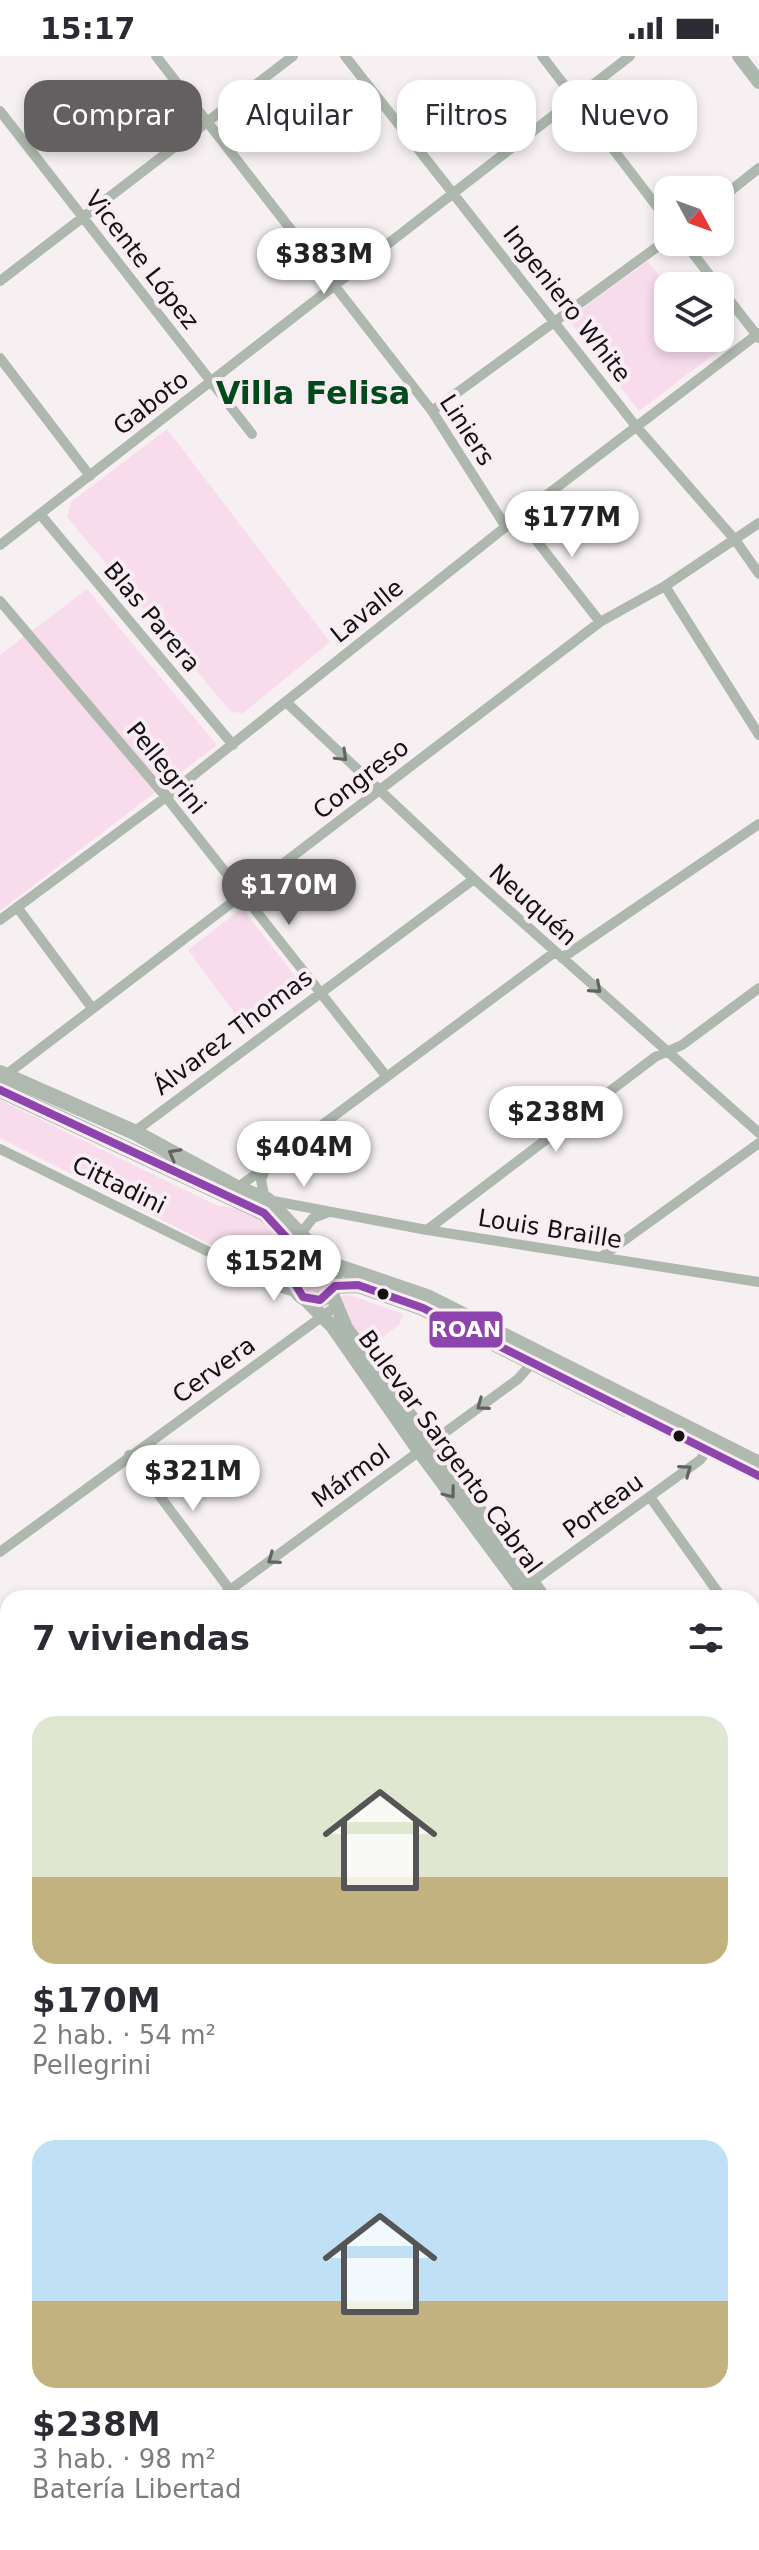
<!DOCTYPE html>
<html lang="es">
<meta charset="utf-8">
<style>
:root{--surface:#fff;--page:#f2f2f3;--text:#2b2b33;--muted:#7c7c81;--accent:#645f61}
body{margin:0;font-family:"DejaVu Sans",sans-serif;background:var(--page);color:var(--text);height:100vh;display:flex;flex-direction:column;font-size:30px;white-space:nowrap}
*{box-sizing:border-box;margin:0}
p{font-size:26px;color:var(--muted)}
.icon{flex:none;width:44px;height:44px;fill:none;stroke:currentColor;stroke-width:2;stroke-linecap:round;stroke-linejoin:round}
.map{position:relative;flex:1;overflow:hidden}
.sheet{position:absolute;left:0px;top:1534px;width:760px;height:960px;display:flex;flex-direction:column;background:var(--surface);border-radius:24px 24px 0 0;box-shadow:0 4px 12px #0003}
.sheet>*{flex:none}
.banner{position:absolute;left:24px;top:24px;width:712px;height:72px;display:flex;gap:16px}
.needle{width:52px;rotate:131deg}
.buttons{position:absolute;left:654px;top:120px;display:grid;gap:16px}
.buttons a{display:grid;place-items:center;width:80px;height:80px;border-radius:16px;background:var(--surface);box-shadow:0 4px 12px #0003;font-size:40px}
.price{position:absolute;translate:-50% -68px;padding:0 18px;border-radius:28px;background:#fff;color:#222;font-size:26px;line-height:52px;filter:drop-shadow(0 2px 4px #0008)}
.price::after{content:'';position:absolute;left:50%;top:48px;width:24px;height:18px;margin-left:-12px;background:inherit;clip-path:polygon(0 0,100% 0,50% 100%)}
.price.active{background:var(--accent);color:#fff}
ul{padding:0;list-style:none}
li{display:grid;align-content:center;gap:16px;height:424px;padding:0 32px}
li span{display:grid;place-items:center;height:248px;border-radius:24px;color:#555}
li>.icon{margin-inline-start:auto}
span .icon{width:144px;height:144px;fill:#fffc;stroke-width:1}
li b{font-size:34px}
h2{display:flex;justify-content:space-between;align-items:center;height:96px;padding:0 32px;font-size:34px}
.tag{padding:0 28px;border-radius:24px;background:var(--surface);box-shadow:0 4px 12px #0003;font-size:28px;line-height:72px}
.tag.active{background:var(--accent);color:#fff}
.status{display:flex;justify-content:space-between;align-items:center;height:56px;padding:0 40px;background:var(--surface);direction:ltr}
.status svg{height:22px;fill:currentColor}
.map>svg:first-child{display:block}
.green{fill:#f8dcec}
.water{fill:#c2e6c6}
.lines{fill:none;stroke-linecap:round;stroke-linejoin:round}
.street{stroke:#aeb8ae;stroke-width:10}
.secondary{stroke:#acb7ad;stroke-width:14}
.primary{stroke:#afb9b0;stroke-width:16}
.bus-1-casing{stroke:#f9edf4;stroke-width:14}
.bus-1{stroke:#8e44ad;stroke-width:8}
.oneway{stroke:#626460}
.oneway2{stroke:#626562}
.oneway3{stroke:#606460}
.bus-dot{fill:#151113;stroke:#f9edf4;stroke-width:3}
.labels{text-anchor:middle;stroke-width:8;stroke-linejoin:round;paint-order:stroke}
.street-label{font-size:24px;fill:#151113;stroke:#f9edf4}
.district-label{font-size:32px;font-weight:bold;fill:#014a1b;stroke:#f9edf4}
.line-badge{stroke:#f9edf4;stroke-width:3}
.badge-label{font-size:22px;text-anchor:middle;font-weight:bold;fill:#fff}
</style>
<div class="status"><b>15:17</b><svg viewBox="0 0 49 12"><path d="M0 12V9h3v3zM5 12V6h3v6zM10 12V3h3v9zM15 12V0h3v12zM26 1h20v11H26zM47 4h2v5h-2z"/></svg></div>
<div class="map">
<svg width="759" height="2494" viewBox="0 0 759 2494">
<rect width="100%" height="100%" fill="#f6f0f3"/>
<path class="green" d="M648 205 668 232V282H706L717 296 639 355 568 263Z
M167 373 330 586 243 657 231 656 67 461 71 446Z
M87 533 217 689 0 855V599Z
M242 852 306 934 249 977 188 894Z
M0 1044 218 1150C247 1151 279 1171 289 1199L285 1210 270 1217 253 1210 0 1082Z
M300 1223a15 15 0 1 1 30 0a15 15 0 1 1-30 0Z
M343 1239H349L404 1258 399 1269 366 1293 338 1245Z
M8 2151V2284L0 2282V2157Z
M759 2364V2494H571L549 2488 752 2486V2369Z"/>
<path class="water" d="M0 2286H8V2486H399L414 2494H0Z"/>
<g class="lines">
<path class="street" d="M156 0 432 355 506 471
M345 0 635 369 736 485 759 518
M542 0 668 165
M0 55 252 378
M720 143 759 112
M684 186 718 230
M0 225 293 0
M720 232 759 282
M0 302 90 420
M432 355 668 183
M40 458 233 689
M518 461 600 566
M0 489 630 0
M665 530 759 679
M0 545 166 741 387 1021
M286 646 474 823 759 1077
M17 851 92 952
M0 864 166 741 518 461 759 277
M562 902 759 768
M3 1021 600 566 665 530 759 467
M134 1076 474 823
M0 1093 282 1232 298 1237
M237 1132 555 896
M265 1143 261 1124 266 1111
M268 1144 427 1174 759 1226
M427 1174 655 1001 682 989 759 932
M302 1176 313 1162 329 1156
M601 1201 759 1087
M266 1222 294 1215
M129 1399 236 1542
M650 1441 722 1542
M0 1496 335 1251
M219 1542 518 1323 534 1305
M510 1542 700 1404 714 1386
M752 1582 759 1588
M0 1608 8 1619
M0 1703 8 1697
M752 1725 759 1720
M0 1926 8 1920
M752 1930 759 1923
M0 1988 8 1998
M752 2069 759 2077
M752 2178 759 2170
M752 2248 759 2256
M752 2369 759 2364"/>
<path class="secondary" d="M739 0 759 26
M331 1236 346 1272 544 1542
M303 1241 332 1270 419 1395 528 1542
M752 1820 759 1829
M752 1847 759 1857"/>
<path class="primary" d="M0 1017 134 1076 237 1132 267 1144 326 1206
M0 1034 264 1157C282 1173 299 1186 295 1212
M293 1223a21 21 0 1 1 42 0a21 21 0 1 1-42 0Z
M330 1208 427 1241 759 1408
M335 1230 358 1229 423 1252 626 1353"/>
<defs>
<path id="bus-1" d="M0 1034 264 1157 295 1191 292 1223 303 1241 320 1244 335 1230 358 1229 423 1252 759 1420"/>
</defs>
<use href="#bus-1" class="bus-1-casing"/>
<use href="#bus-1" class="bus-1"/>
</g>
<defs><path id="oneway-chevron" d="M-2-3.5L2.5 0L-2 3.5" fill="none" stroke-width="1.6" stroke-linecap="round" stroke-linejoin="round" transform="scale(2)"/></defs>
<g class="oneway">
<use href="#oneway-chevron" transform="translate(342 700) rotate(44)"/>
<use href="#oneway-chevron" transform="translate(596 932) rotate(41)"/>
<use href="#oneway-chevron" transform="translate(482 1349) rotate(144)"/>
<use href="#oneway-chevron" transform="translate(686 1414) rotate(-36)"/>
<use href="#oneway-chevron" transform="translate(273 1503) rotate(144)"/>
</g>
<use class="oneway2" href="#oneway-chevron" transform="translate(174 1098) rotate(-151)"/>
<use class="oneway3" href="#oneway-chevron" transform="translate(450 1437) rotate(53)"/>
<g class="bus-dot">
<circle cx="383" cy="1238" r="7"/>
<circle cx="679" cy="1380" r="7"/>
</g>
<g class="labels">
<g class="street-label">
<text transform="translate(142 204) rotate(52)" y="8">Vicente López</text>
<text transform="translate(567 248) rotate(52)" y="8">Ingeniero White</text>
<text transform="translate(151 347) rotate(-38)" y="8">Gaboto</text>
<text transform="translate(467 374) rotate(57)" y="8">Liniers</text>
<text transform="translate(367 555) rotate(-39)" y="8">Lavalle</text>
<text transform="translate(152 561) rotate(50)" y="8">Blas Parera</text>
<text transform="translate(166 712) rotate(51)" y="8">Pellegrini</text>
<text transform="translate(361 723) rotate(-38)" y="8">Congreso</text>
<text transform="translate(533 849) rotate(42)" y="8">Neuquén</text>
<text transform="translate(233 976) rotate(-37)" y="8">Álvarez Thomas</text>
<text transform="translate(119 1129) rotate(26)" y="8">Cittadini</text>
<text transform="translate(550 1173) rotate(9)" y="8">Louis Braille</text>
<text transform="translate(214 1314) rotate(-36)" y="8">Cervera</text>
<text transform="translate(450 1396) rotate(54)" y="8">Bulevar Sargento Cabral</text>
<text transform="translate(351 1420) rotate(-36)" y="8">Mármol</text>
<text transform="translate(603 1450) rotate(-36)" y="8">Porteau</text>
</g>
<g class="district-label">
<text x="313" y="348">Villa Felisa</text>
</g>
</g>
<rect class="line-badge" x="428" y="1254" width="76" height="39" rx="8" fill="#8e44ad"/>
<g class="badge-label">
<text x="466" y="1281">ROAN</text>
</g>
</svg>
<div class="buttons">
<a><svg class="needle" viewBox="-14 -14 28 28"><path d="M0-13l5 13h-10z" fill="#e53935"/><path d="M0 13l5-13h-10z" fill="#7c7c81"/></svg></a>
<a><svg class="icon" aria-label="layers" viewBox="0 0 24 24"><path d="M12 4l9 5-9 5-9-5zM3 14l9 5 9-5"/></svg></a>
</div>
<b class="price" style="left:324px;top:240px">$383M</b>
<b class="price" style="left:572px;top:503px">$177M</b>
<b class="price active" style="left:289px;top:871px">$170M</b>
<b class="price" style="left:556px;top:1098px">$238M</b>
<b class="price" style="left:304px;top:1133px">$404M</b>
<b class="price" style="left:274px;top:1247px">$152M</b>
<b class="price" style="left:193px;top:1457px">$321M</b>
<div class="banner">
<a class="tag active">Comprar</a>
<a class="tag">Alquilar</a>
<a class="tag">Filtros</a>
<a class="tag">Nuevo</a>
</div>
<section class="sheet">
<h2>7 viviendas<svg class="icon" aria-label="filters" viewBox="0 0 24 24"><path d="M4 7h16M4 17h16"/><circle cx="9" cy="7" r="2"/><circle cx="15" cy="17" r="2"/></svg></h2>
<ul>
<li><span style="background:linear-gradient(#dfe7d0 65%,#c2b280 0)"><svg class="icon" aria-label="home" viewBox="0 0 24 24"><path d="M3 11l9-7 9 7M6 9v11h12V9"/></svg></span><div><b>$170M</b><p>2 hab. · 54 m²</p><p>Pellegrini</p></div></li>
<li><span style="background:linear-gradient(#bfe0f5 65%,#c2b280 0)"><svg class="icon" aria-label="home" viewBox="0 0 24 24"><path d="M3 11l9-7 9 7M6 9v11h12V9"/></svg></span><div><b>$238M</b><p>3 hab. · 98 m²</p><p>Batería Libertad</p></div></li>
</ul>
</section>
</div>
